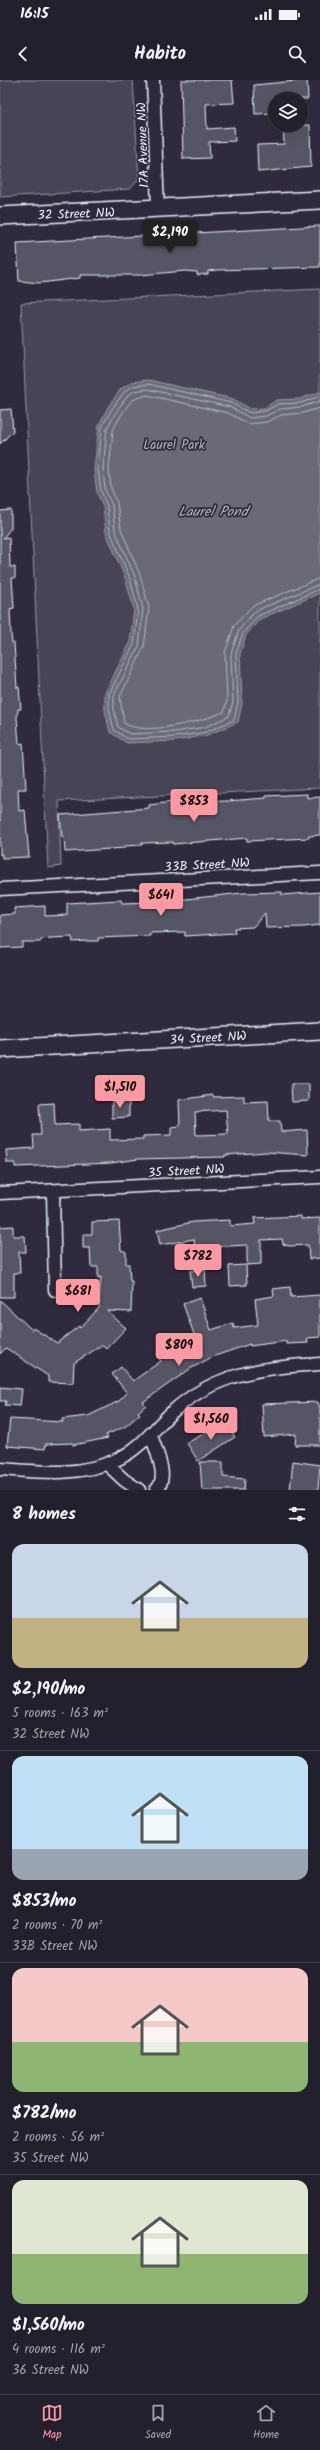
<!DOCTYPE html>
<meta charset="utf-8">
<style>
:root{--surface:#23202e;--page:#2b2836;--text:#f1f3f6;--muted:#a3a3aa;--line:#403e4a;--accent:#ff9aa2}
body{margin:0;font-family:Kalam,sans-serif;background:var(--page);color:var(--text);height:100vh;display:flex;flex-direction:column;font-size:15px;white-space:nowrap}
*{box-sizing:border-box;margin:0}
p{font-size:13px;color:var(--muted)}
.icon{flex:none;width:22px;height:22px;fill:none;stroke:currentColor;stroke-width:2;stroke-linecap:round;stroke-linejoin:round}
.map{position:relative;height:1410px;overflow:hidden}
.side{display:flex;flex-direction:column;background:var(--surface);flex:1}
.side>*{flex:none}
.controls{position:absolute;left:268px;top:12px;display:grid;gap:8px}
.controls a{display:grid;place-items:center;width:40px;height:40px;border-radius:50%;background:var(--surface);box-shadow:0 4px 16px #0002,0 0 0 1px var(--line);font-size:20px}
.price{position:absolute;translate:-50% -34px;padding:0 9px;border-radius:4px;background:var(--accent);color:#111;font-size:13px;line-height:26px;filter:drop-shadow(0 1px 2px #0008)}
.price::after{content:'';position:absolute;left:50%;top:24px;width:12px;height:9px;margin-left:-6px;background:inherit;clip-path:polygon(0 0,100% 0,50% 100%)}
.price.active{background:#222;color:#fff}
ul{padding:0;list-style:none}
li{display:grid;align-content:center;gap:8px;height:212px;padding:0 12px}
li+li{border-top:1px solid var(--line)}
li span{display:grid;place-items:center;height:124px;border-radius:12px;color:#555}
li>.icon{margin-inline-start:auto}
span .icon{width:72px;height:72px;fill:#fffc;stroke-width:1}
li b{font-size:17px}
h2{display:flex;justify-content:space-between;align-items:center;height:48px;padding:0 12px;font-size:17px}
.status{display:flex;justify-content:space-between;align-items:center;height:28px;padding:0 20px;background:var(--surface);direction:ltr}
.status svg{height:11px;fill:currentColor}
header{display:flex;justify-content:space-between;align-items:center;height:52px;padding:0 12px;background:var(--surface);font-size:18px;font-weight:800}
.tabs{display:flex;justify-content:space-around;align-items:center;height:56px;border-top:1px solid var(--line);background:var(--surface);font-size:11px;color:var(--muted)}
.tabs a{display:grid;justify-items:center;gap:2px}
.tabs .active{color:var(--accent)}
.map>svg:first-child{display:block}
.green{fill:#464455;stroke:#979aa6}
.water{fill:#696978;stroke:#9c9fab}
.lines{fill:none;stroke-linecap:round;stroke-linejoin:round}
.shore{stroke:#b5bbc5;stroke-width:1}
.building{fill:#575565;stroke:#e8f1f8;fill-rule:evenodd}
.street-casing{stroke:#e8f1f8;stroke-width:15}
.secondary-casing{stroke:#e8f1f8;stroke-width:20}
.street{stroke:#2f2a3d;stroke-width:12}
.secondary{stroke:#2f2a3d;stroke-width:17}
.labels{text-anchor:middle;stroke-width:3.5;stroke-linejoin:round;paint-order:stroke}
.street-label{font-size:13px;fill:#e8f1f8;stroke:#2f2a3d}
.park-label{font-size:13px;fill:#afb4bf;stroke:#2f2a3d}
.water-label{font-size:14px;font-style:italic;fill:#afb4be;stroke:#2f2a3d}
</style>
<div class="status"><b>16:15</b><svg viewBox="0 0 49 12"><path d="M0 12V9h3v3zM5 12V6h3v6zM10 12V3h3v9zM15 12V0h3v12zM26 1h20v11H26zM47 4h2v5h-2z"/></svg></div>
<header><svg class="icon" aria-label="back" viewBox="0 0 24 24"><path d="M15 5l-7 7 7 7"/></svg>Habito<svg class="icon" aria-label="search" viewBox="0 0 24 24"><circle cx="10" cy="10" r="6"/><path d="M15 15l6 6"/></svg></header>
<div class="map">
<svg width="320" height="1410" viewBox="0 0 320 1410">
<rect width="100%" height="100%" fill="#2f2a3d"/>
<filter id="ink" filterUnits="userSpaceOnUse"><feTurbulence type="fractalNoise" baseFrequency=".025" numOctaves="2"/><feDisplacementMap in="SourceGraphic" scale="8" xChannelSelector="R" yChannelSelector="G"/><feConvolveMatrix kernelMatrix="1 2 1 2 8 2 1 2 1" color-interpolation-filters="sRGB"/></filter>
<g filter="url(#ink)">
<path class="green" d="M0 0H133L139 99 130 109 0 117Z
M320 209V708L59 721 61 786 48 788 21 223Z"/>
<path class="water" d="M148 300 233 319 251 329 264 328 277 320 300 319 320 312V513L260 539 246 555 240 574 242 623 238 642 207 655 175 661 127 663 110 652 105 630V613L130 563 134 529 126 500 106 452 103 427 97 412 94 390 99 345 108 327 121 309 132 302Z"/>
<g class="lines">
<path class="shore" d="M320 316 301 323 278 324 265 331 250 333 231 323 148 304 133 306 124 312 112 329 102 346 98 390 101 411 107 426 110 451 130 499 138 529 134 564 109 614V629L114 650 128 659 175 657 206 652 234 640 238 622 236 574 243 553 258 536 320 509
M320 321 302 327 280 329 266 336 250 338 230 327 147 309 135 311 128 315 116 332 107 348 103 389 105 410 112 425 115 450 135 497 143 529 139 566 114 615V629L118 647 130 654 174 652 205 647 229 636 233 622 231 574 239 550 255 531 320 504
M320 328 303 333 281 335 267 342 249 344 228 333 147 315 132 320 121 335 113 350 109 390 111 408 117 423 121 449 140 495 149 528 144 567 120 617 124 643C143 657 203 641 224 632L227 621 225 573 234 546 252 526 320 498"/>
</g>
<path class="building" d="M181 0H232L234 23 206 24 207 49 234 47 235 61 209 62 210 78 183 79Z
M307 0 308 19H272L273 33 255 34 254 5Z
M283 45H310L311 87 258 92 257 65 284 64Z
M320 146V187L217 190 208 191V194L197 195V192L185 191 140 195H80V198L40 203 19 201 17 163Z
M11 329 13 351 0 364V330Z
M11 430V448L3 458 9 457 10 487H15V498H12L14 528 10 529 11 554 12 563H14L17 608 19 607 21 629H18L17 638 19 664 23 663 26 709H18L19 731 25 730 29 777 2 778V774L0 775V431Z
M307 714V718L320 717V755L309 756V758L247 761V758L173 764V762L142 763V765L125 766V768L65 772 64 757H62L60 735 149 728V725L172 722V719H193V722L227 721 266 718V716Z
M282 812V815L320 812V845L304 847 266 848 265 833 253 847 234 848 235 853 185 856V852L150 853V856L98 858V861H87L73 862 72 857 51 858 42 859 40 862H22V867L0 868V835L15 834 14 828 45 826V836L67 835V823L121 820 122 823 153 822V819L167 818V821L243 813Z
M291 1004H309V1021L292 1022Z
M213 1015 214 1017 244 1016V1022L268 1021 269 1041H280L281 1052 307 1050 308 1075 266 1072 225 1075V1077L138 1079 111 1083 15 1087V1083H7L6 1070 34 1068 33 1055H41L39 1024 54 1023 55 1045 79 1044V1051L110 1049V1060L143 1059V1056L171 1055V1047L180 1046 179 1020ZM226 1030 228 1054 196 1055 195 1032Z
M129 1020V1037L112 1038V1021Z
M301 1136V1139L320 1138V1178L309 1179 308 1165 289 1166 283 1164 282 1159 261 1160V1184L247 1185V1165L195 1168 194 1159 160 1165 157 1150 193 1142 230 1140V1146L255 1144 254 1138Z
M119 1141 121 1170 126 1172V1184H129L130 1201H132L131 1232 107 1231 126 1248 106 1269 102 1265 74 1283 73 1303 48 1302V1296L6 1268 0 1274V1220L32 1250 33 1248 57 1263 79 1246 80 1248 99 1228 101 1197 98 1198V1187H91L90 1168H83V1154H92V1142Z
M13 1146V1156H25L26 1172H19L20 1193H14V1217H0V1147Z
M246 1185 247 1205 230 1206 229 1186Z
M205 1189 206 1206 192 1207 190 1191Z
M290 1207 291 1217 320 1215V1257L307 1258 308 1263 286 1264V1261L250 1266V1264L212 1277 190 1289 143 1322 146 1325 138 1332 140 1334 126 1346 106 1355 108 1358 73 1365V1363L46 1364 45 1369 7 1366 10 1339 63 1342 62 1339 88 1336 119 1321 127 1313 112 1294 121 1287 133 1301 161 1281 159 1279 176 1266 195 1257 183 1224 200 1218 211 1250 233 1243 234 1248 258 1245 255 1219 274 1216 273 1209Z
M0 1307 22 1309 20 1326 5 1325 6 1321H0Z
M318 1322 320 1328V1365H295L296 1354 264 1357 262 1324Z
M225 1342 235 1357 198 1381 187 1363Z
M293 1381 320 1385 318 1410H290Z
M200 1382H223V1397L245 1399 244 1410H202Z"/>
<g class="lines">
<defs>
<path id="street" d="M153 0 158 129
M0 809 320 793
M53 1111 55 1210
M0 1113 320 1097
M151 1355C155 1369 170 1398 156 1410
M107 1384 124 1400 139 1410
M0 1389C40 1392 78 1397 116 1380 140 1369 153 1350 171 1333 214 1293 263 1287 320 1284"/>
<path id="secondary" d="M0 136 320 120
M0 969 320 951"/>
</defs>
<use href="#street" class="street-casing"/>
<use href="#secondary" class="secondary-casing"/>
<use href="#street" class="street"/>
<use href="#secondary" class="secondary"/>
</g>
</g>
<g class="labels">
<g class="street-label">
<text transform="translate(142 65) rotate(-92)" y="5">17A Avenue NW</text>
<text transform="translate(76 133) rotate(-2)" y="5">32 Street NW</text>
<text transform="translate(207 784) rotate(-3)" y="5">33B Street NW</text>
<text transform="translate(208 957) rotate(-3)" y="5">34 Street NW</text>
<text transform="translate(186 1090) rotate(-3)" y="5">35 Street NW</text>
</g>
<g class="park-label">
<text x="174" y="369">Laurel Park</text>
</g>
<g class="water-label">
<text x="213" y="436">Laurel Pond</text>
</g>
</g>
</svg>
<div class="controls">
<a><svg class="icon" aria-label="layers" viewBox="0 0 24 24"><path d="M12 4l9 5-9 5-9-5zM3 14l9 5 9-5"/></svg></a>
</div>
<b class="price active" style="left:170px;top:174px">$2,190</b>
<b class="price" style="left:194px;top:743px">$853</b>
<b class="price" style="left:161px;top:837px">$641</b>
<b class="price" style="left:120px;top:1029px">$1,510</b>
<b class="price" style="left:198px;top:1198px">$782</b>
<b class="price" style="left:78px;top:1233px">$681</b>
<b class="price" style="left:179px;top:1287px">$809</b>
<b class="price" style="left:211px;top:1361px">$1,560</b>
</div>
<section class="side">
<h2>8 homes<svg class="icon" aria-label="filters" viewBox="0 0 24 24"><path d="M4 7h16M4 17h16"/><circle cx="9" cy="7" r="2"/><circle cx="15" cy="17" r="2"/></svg></h2>
<ul>
<li><span style="background:linear-gradient(#c9d6e8 60%,#c2b280 0)"><svg class="icon" aria-label="home" viewBox="0 0 24 24"><path d="M3 11l9-7 9 7M6 9v11h12V9"/></svg></span><div><b>$2,190/mo</b><p>5 rooms · 163 m²</p><p>32 Street NW</p></div></li>
<li><span style="background:linear-gradient(#bfe0f5 75%,#9aa5b1 0)"><svg class="icon" aria-label="home" viewBox="0 0 24 24"><path d="M3 11l9-7 9 7M6 9v11h12V9"/></svg></span><div><b>$853/mo</b><p>2 rooms · 70 m²</p><p>33B Street NW</p></div></li>
<li><span style="background:linear-gradient(#f6c9c9 60%,#8fb573 0)"><svg class="icon" aria-label="home" viewBox="0 0 24 24"><path d="M3 11l9-7 9 7M6 9v11h12V9"/></svg></span><div><b>$782/mo</b><p>2 rooms · 56 m²</p><p>35 Street NW</p></div></li>
<li><span style="background:linear-gradient(#dfe7d0 60%,#8fb573 0)"><svg class="icon" aria-label="home" viewBox="0 0 24 24"><path d="M3 11l9-7 9 7M6 9v11h12V9"/></svg></span><div><b>$1,560/mo</b><p>4 rooms · 116 m²</p><p>36 Street NW</p></div></li>
</ul>
</section>
<nav class="tabs">
<a class="active"><svg class="icon" aria-label="map" viewBox="0 0 24 24"><path d="M3 6l6-2 6 2 6-2v14l-6 2-6-2-6 2zM9 4v14M15 6v14"/></svg>Map</a>
<a><svg class="icon" aria-label="saved" viewBox="0 0 24 24"><path d="M7 4h10v16l-5-4-5 4z"/></svg>Saved</a>
<a><svg class="icon" aria-label="home" viewBox="0 0 24 24"><path d="M3 11l9-7 9 7M6 9v11h12V9"/></svg>Home</a>
</nav>
